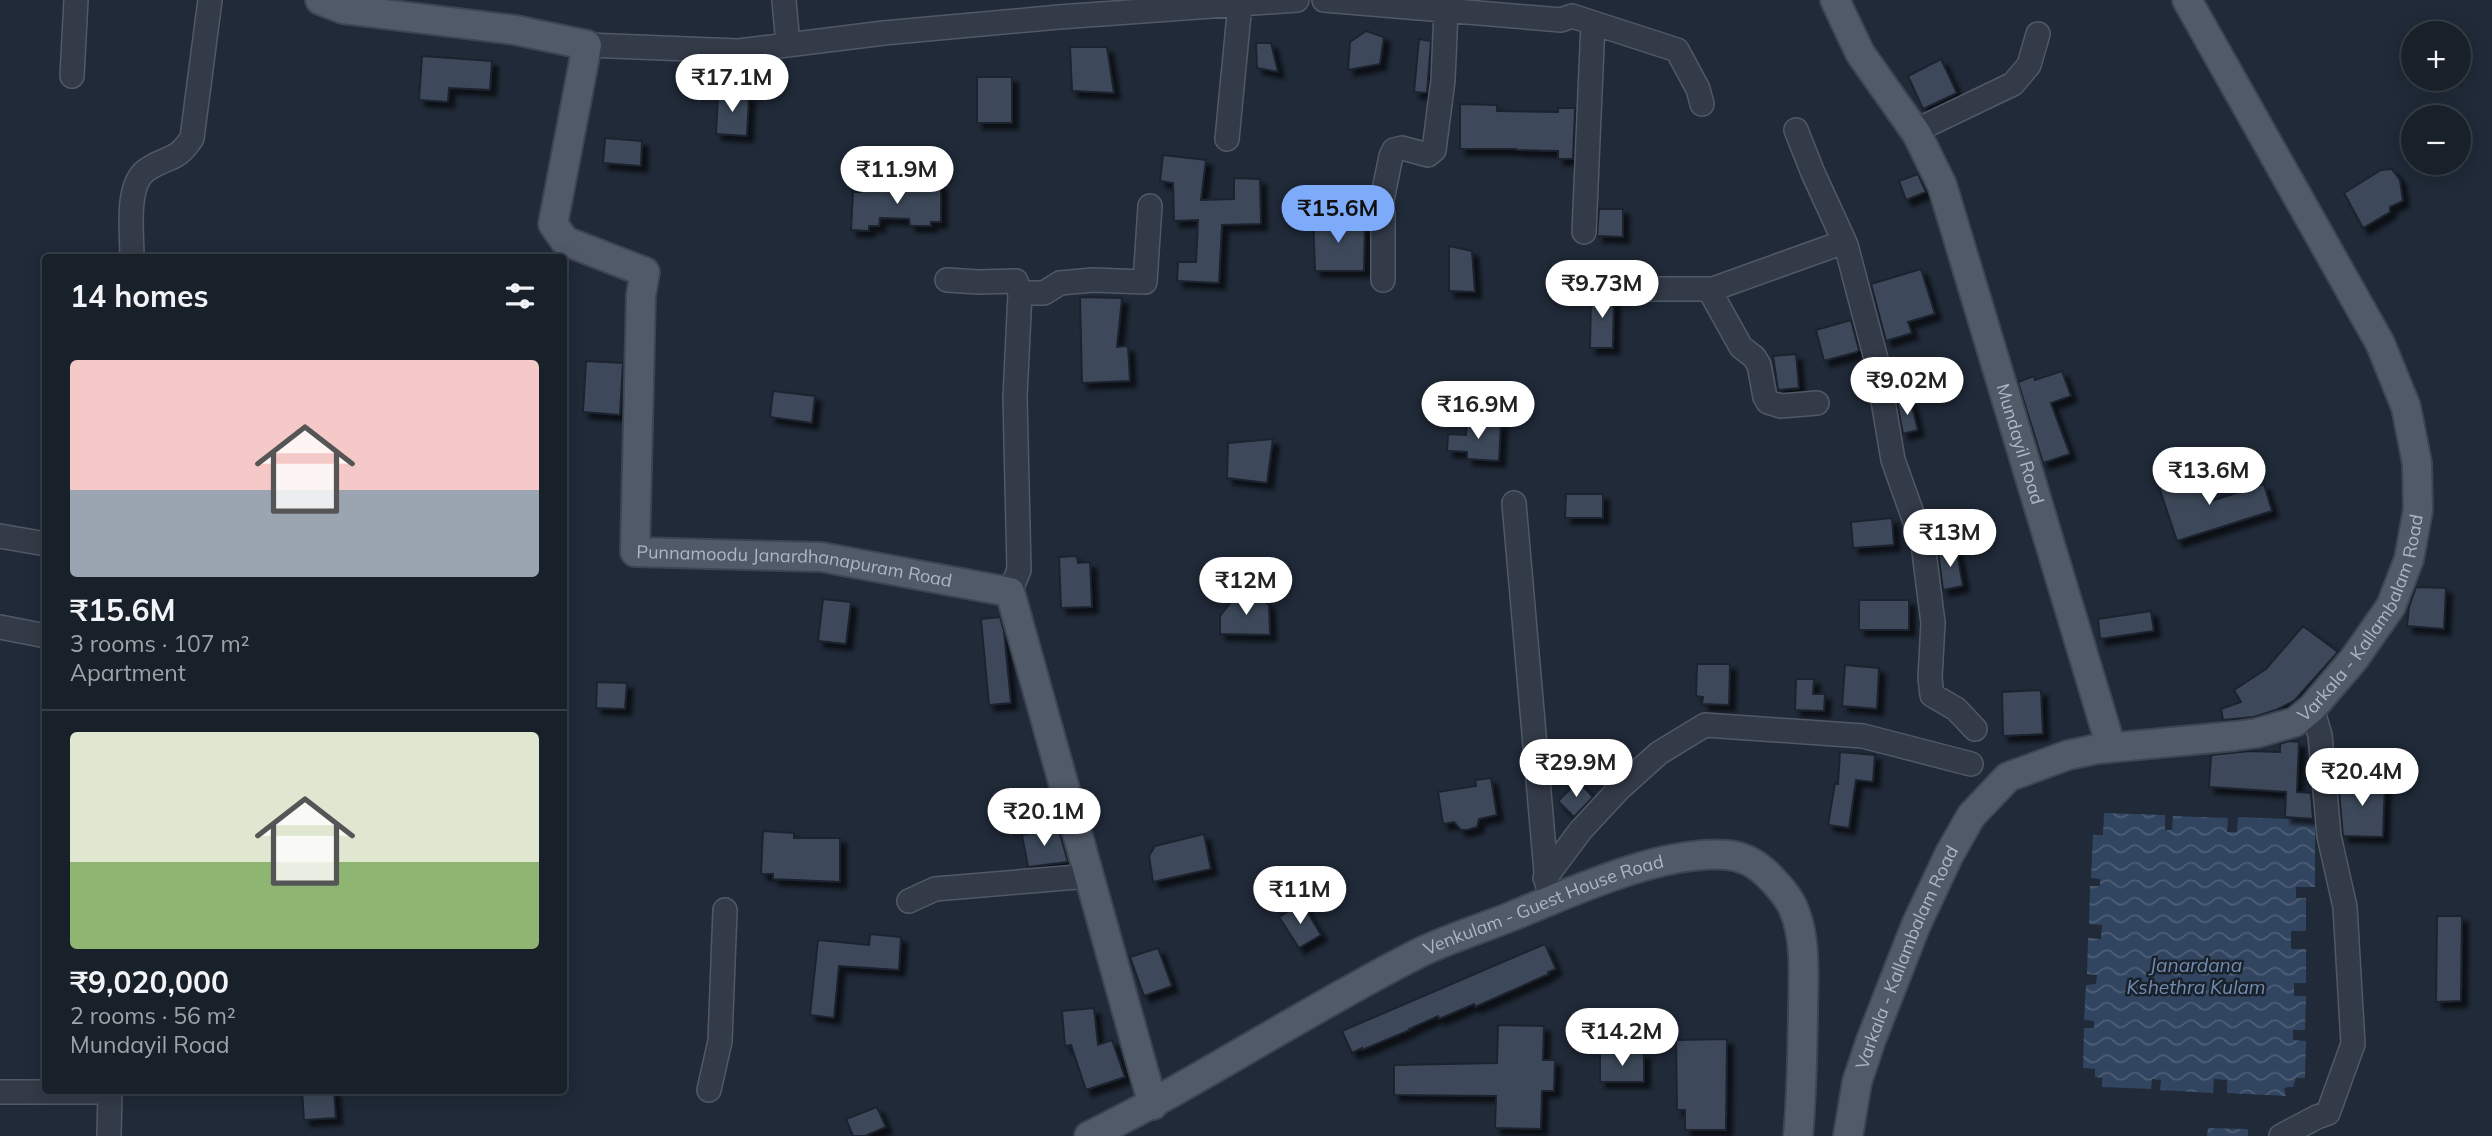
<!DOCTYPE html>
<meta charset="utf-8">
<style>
:root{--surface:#18202a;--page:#252d36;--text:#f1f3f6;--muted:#9fa3a8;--line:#363e47;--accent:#7dabfa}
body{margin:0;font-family:Mulish,sans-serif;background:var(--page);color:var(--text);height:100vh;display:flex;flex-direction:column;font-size:26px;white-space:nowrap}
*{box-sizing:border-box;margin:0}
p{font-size:23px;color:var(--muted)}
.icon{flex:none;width:38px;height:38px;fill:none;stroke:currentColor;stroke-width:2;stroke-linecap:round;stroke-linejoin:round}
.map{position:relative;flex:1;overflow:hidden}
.panel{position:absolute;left:42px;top:254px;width:525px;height:840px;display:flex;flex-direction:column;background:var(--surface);border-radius:7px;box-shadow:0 4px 18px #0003,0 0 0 2px var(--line)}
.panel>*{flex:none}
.tools{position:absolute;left:2401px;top:21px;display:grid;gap:14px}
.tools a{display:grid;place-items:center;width:70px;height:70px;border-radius:50%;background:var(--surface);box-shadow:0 4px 18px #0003,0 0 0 2px var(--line);font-size:35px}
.price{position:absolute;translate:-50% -60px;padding:0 16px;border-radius:24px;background:#fff;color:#222;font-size:23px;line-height:46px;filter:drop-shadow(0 2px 4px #0008)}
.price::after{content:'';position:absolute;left:50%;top:42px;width:21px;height:16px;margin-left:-10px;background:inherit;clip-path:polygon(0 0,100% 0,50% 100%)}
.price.current{background:var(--accent);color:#111}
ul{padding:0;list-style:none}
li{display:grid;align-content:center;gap:14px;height:371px;padding:0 28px}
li+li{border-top:2px solid var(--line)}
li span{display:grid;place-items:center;height:217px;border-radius:7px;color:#555}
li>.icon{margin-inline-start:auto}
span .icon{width:126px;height:126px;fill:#fffc;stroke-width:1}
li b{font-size:30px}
h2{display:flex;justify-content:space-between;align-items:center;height:84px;padding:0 28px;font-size:30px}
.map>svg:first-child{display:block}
.water{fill:url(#water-waves)}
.building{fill:#3e495a;stroke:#1b232f;stroke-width:2;filter:url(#shadow)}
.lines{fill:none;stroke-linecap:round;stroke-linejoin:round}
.minor-casing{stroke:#515966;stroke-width:26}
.major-casing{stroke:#3d4552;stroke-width:32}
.minor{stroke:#333b48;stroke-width:23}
.major{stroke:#515a69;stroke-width:28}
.labels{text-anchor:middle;stroke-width:5;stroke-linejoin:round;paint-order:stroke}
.street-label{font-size:18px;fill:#adb6c5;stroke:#19212d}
.water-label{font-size:19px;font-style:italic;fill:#748cae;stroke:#19212d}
</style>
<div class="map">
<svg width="2492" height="1136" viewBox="0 0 2492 1136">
<defs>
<pattern id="water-waves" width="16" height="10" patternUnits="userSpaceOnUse" patternTransform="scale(1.75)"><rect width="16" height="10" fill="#324560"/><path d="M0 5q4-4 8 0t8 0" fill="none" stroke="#4d5e75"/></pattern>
<filter id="shadow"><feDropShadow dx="6" dy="6" stdDeviation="2" flood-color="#0009"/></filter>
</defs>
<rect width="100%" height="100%" fill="#202a38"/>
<path class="water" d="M2104 813 2165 815V830H2172L2173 816 2228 818 2227 832H2237L2238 817 2315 820V887H2296V898H2306V931H2291V949H2306V983H2294V996H2306L2305 1030H2293V1040L2306 1041 2305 1078H2296L2293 1087H2287L2284 1089 2286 1096 2227 1093V1080L2214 1079 2213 1093 2160 1090 2161 1080 2152 1079 2151 1089 2102 1087V1078L2095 1077V1069L2083 1068 2084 1028H2094V1021L2084 1020 2086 985 2096 984 2097 975 2087 974 2088 938 2101 939 2102 925 2089 924 2090 886H2100V879L2091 878 2093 835H2103Z
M2208 1128 2248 1129V1136H2207Z"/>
<path class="building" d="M1366 31 1384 37 1380 64 1348 70 1350 42Z
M1419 39 1431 41 1427 93 1414 92Z
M1256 43H1271L1278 72 1257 68Z
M1070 47H1107L1114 93 1072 91Z
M422 56 492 61 490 90 449 88 448 102 419 100Z
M1941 59 1957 93 1923 109 1908 76Z
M977 77H1012V123H977Z
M718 93 749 95 747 136 716 134Z
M1460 104 1497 105V111L1558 112V108H1575L1573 159H1558V151L1516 150V149H1460Z
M605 138 642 141 641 166 603 163Z
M1163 155 1206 160 1201 200 1234 199V178L1260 179 1261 224 1222 225 1219 283 1177 281 1178 262H1196L1198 220 1174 221 1173 183 1160 181Z
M2392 169 2400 180 2403 201 2390 207V212L2363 228 2344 193 2381 170Z
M1918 174 1926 192 1906 200 1899 181Z
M941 184V222H931V226H910L909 219 880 218 879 226H869V231L851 230 853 192H862L863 189 909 191V185Z
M1599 209H1623V237L1597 236Z
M1313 214 1333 217 1339 223 1346 225 1365 224 1364 271H1315Z
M1449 246 1472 251 1475 292 1449 291Z
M1921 269 1935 314 1908 322 1912 333 1886 341 1871 284Z
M1591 293H1614L1613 348H1590Z
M1080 297 1122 298 1117 347 1128 346 1130 381 1082 383Z
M1851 320 1859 350 1857 352 1824 361 1816 330Z
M1796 354 1799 388 1778 390 1773 356Z
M586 361 623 363 620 415 583 412Z
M2062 371 2071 396 2051 403 2070 454 2043 463 2018 382 2034 376 2035 380Z
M773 391 815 396 812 423 770 417Z
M1910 399 1918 430 1903 434 1897 402Z
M1467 421 1501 423 1499 461 1467 459V452L1447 451 1448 434 1466 435Z
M1273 439 1267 483 1227 478 1228 443Z
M2199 473 2208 502 2264 484 2272 511 2177 541 2159 487Z
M1566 494H1603V518H1565Z
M1892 518 1894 545 1853 548 1851 522Z
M1956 547 1963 586 1943 590 1938 551Z
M1077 556 1078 563 1090 562 1092 607 1061 608 1059 557Z
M2416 587 2446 588 2444 629 2407 626 2409 607Z
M1255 592 1269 605 1270 635 1220 634V616L1233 599Z
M823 599 851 602 846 644 818 641Z
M1859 600H1909V630H1859Z
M2151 611 2154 631 2100 639 2098 619Z
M1000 617 1004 631 1011 703 989 705 981 619Z
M2303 626 2338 652 2294 701 2276 710 2254 717 2223 720 2221 709 2241 702 2234 690 2266 669Z
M1697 664H1730L1729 705 1702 704 1703 697 1696 696Z
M1845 665 1879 668 1877 709 1842 706Z
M1796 679H1814L1813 694H1825L1824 711 1795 710Z
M597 682 627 683 625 709 596 708Z
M2041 690 2043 734 2003 736 2002 692Z
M2289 741 2299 742 2297 792 2311 793 2313 819 2285 817 2286 792 2209 787 2211 755 2250 751 2280 752V744Z
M1840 752 1875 755 1873 782 1856 780 1849 828 1828 825 1835 783 1838 784Z
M1491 778 1497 815 1479 819 1477 827 1467 830H1461L1454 822 1443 824 1438 792 1476 786 1475 780Z
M2338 780 2385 782 2383 837 2343 836Z
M1578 781 1593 797 1574 817 1558 801Z
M1058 827 1068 862 1028 867 1022 835Z
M763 831 794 833V838H840V882L773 879V874H761Z
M1204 834 1211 869 1153 882 1149 856 1155 846Z
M1302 903 1321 935 1299 948 1279 917Z
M2437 916H2462L2461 1001 2436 1002Z
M870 934 901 937 899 970 839 966 834 1018 810 1015 818 940 869 945Z
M1545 944 1556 969 1548 972 1549 974 1475 1007 1474 1004 1439 1019 1438 1016 1409 1029 1410 1030 1362 1050V1048L1352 1053 1342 1031Z
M1158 948 1172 986 1144 996 1130 957Z
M1094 1008 1098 1045 1112 1040 1125 1077 1086 1090 1071 1045 1065 1046 1062 1011Z
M1498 1025 1544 1026 1543 1060H1555L1554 1091H1542L1541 1129 1495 1128 1496 1096 1394 1095V1065L1497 1063Z
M1727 1039 1726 1130H1685V1110H1677L1676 1040Z
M1600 1053H1644V1082H1600Z
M302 1090H334L336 1118 304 1120Z
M877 1107 886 1127 865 1136H853L846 1119Z"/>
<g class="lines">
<defs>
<path id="minor" d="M784 0 788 45
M1324 0 1561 20 1572 16 1677 50 1698 89 1702 104
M587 45 738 51 884 33 1059 17 1297 0
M72 76 76 0
M1796 130 1813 173 1846 245
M1915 131 2013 84 2029 65 2038 34
M1227 139 1240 4
M1381 209 1383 214V280
M1346 211 1380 210 1391 156 1394 150 1402 148 1428 155 1434 150 1443 80 1446 11
M1584 232 1593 23
M132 257C132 232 125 183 148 169 170 155 176 162 192 138L210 0
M947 280 978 282 1016 281 1020 293 1015 397 1019 570 1010 592
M1627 289H1713
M1020 293H1044L1060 283 1093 280 1145 282 1150 206
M1817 403 1781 406 1768 402 1765 397 1759 365 1754 357 1741 347 1711 293 1713 289 1841 243 1846 245 1876 359 1893 460 1923 544 1933 623 1930 678 1932 695 1956 709 1975 729
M1514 503 1547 884
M0 536 46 544
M0 627 46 636
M1545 878 1581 830 1620 788 1659 753 1705 725 1863 736 1971 764
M909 901 935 889 1089 876
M709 1090 720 1041 725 910
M0 1092H110
M109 1136 110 1090
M2281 1136 2317 1117 2328 1113 2353 1044 2345 907 2329 836 2320 735 2312 708"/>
<g id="major">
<path id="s1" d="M320 0 343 9 515 30 587 45 553 224 565 241 645 272 641 295 635 552 821 557 1010 592 1153 1105"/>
<path id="s2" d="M1835 0 1860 53 1917 134 1942 185 2111 747"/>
<path id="s3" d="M1089 1136C1201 1081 1305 1011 1417 954 1447 939 1480 929 1510 917 1572 892 1660 850 1727 855 1743 856 1758 865 1769 876 1777 884 1790 899 1794 910 1807 941 1803 981 1803 1015 1802 1055 1802 1096 1798 1136"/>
<path id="s4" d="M1848 1136 1857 1082 1871 1040 1916 925 1949 855 1971 816 2008 777 2068 755 2097 749 2235 736 2257 733 2295 722 2312 708 2354 659 2391 606 2409 559 2418 510 2417 463 2406 407 2380 343 2187 0"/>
</g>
</defs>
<use href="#minor" class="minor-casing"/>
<use href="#major" class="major-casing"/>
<use href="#minor" class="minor"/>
<use href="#major" class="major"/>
</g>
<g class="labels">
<g class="street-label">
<text dy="6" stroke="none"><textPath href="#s2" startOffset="485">Mundayil Road</textPath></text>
<text dy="6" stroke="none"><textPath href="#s1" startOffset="1001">Punnamoodu Janardhanapuram Road</textPath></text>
<text dy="6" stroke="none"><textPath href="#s4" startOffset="819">Varkala - Kallambalam Road</textPath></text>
<text dy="6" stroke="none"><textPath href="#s3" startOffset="511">Venkulam - Guest House Road</textPath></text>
<text dy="6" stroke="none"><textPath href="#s4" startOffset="189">Varkala - Kallambalam Road</textPath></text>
</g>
<g class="water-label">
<text x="2196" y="972">Janardana<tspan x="2196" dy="22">Kshethra Kulam</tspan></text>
</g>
</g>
</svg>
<div class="tools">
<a>+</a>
<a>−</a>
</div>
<b class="price" style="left:732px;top:114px">₹17.1M</b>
<b class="price" style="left:897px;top:206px">₹11.9M</b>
<b class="price current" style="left:1338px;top:245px">₹15.6M</b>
<b class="price" style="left:1602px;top:320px">₹9.73M</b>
<b class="price" style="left:1907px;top:417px">₹9.02M</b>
<b class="price" style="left:1478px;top:441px">₹16.9M</b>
<b class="price" style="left:2209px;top:507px">₹13.6M</b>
<b class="price" style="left:1950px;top:569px">₹13M</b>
<b class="price" style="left:1246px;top:617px">₹12M</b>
<b class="price" style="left:1576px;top:799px">₹29.9M</b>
<b class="price" style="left:2362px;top:808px">₹20.4M</b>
<b class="price" style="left:1044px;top:848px">₹20.1M</b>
<b class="price" style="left:1300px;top:926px">₹11M</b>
<b class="price" style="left:1622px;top:1068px">₹14.2M</b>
<section class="panel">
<h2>14 homes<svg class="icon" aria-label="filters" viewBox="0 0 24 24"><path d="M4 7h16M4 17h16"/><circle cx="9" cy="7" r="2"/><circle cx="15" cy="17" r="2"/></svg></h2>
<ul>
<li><span style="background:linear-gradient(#f6c9c9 60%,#9aa5b1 0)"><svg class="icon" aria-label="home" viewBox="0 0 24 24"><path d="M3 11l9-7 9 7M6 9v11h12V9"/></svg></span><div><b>₹15.6M</b><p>3 rooms · 107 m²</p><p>Apartment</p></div></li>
<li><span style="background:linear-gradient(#dfe7d0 60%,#8fb573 0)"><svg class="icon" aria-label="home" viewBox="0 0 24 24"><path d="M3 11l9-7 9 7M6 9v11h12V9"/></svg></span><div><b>₹9,020,000</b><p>2 rooms · 56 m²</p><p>Mundayil Road</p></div></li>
</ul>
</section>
</div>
